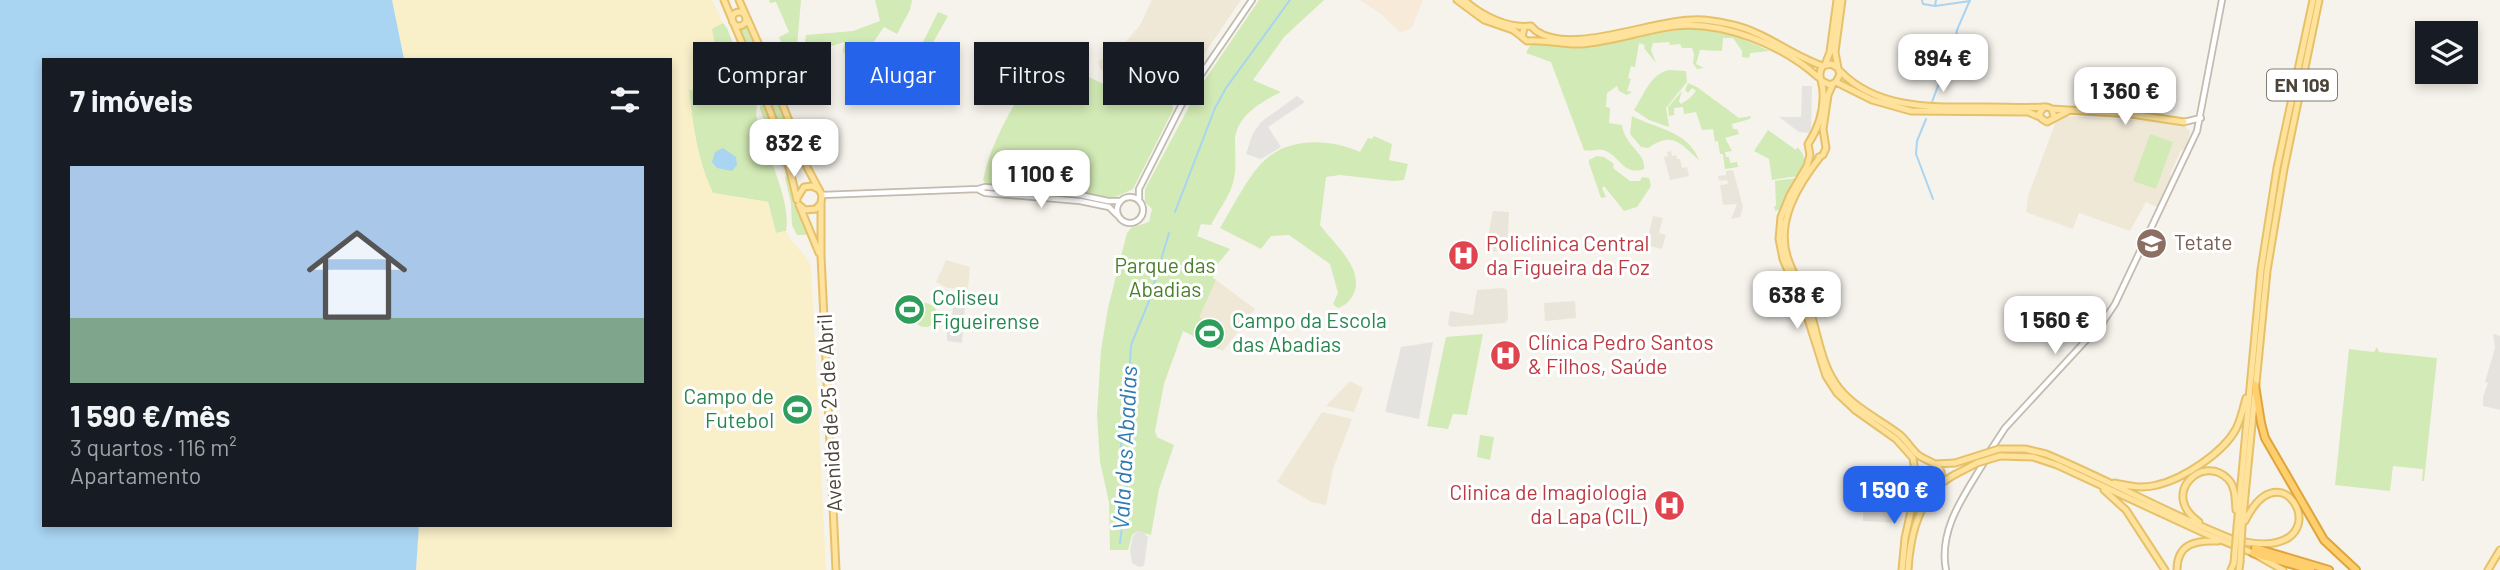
<!DOCTYPE html>
<html lang="pt">
<meta charset="utf-8">
<style>
:root{--surface:#171b24;--page:#242831;--text:#f1f3f6;--muted:#9ea1a6;--accent:#2563eb}
body{margin:0;font-family:Barlow,sans-serif;background:var(--page);color:var(--text);height:100vh;display:flex;flex-direction:column;font-size:26px;white-space:nowrap}
*{box-sizing:border-box;margin:0}
p{font-size:23px;color:var(--muted)}
.icon{flex:none;width:38px;height:38px;fill:none;stroke:currentColor;stroke-width:2;stroke-linecap:round;stroke-linejoin:round}
.map{position:relative;flex:1;overflow:hidden}
.details{position:absolute;left:42px;top:58px;width:630px;height:469px;display:flex;flex-direction:column;background:var(--surface);border-radius:0px;box-shadow:0 4px 10px #0003}
.details>*{flex:none}
.guide{position:absolute;left:693px;top:42px;width:665px;height:63px;display:flex;gap:14px}
.tools{position:absolute;left:2415px;top:21px;display:grid;gap:14px}
.tools a{display:grid;place-items:center;width:63px;height:63px;border-radius:0px;background:var(--surface);box-shadow:0 4px 10px #0003;font-size:35px}
.price{position:absolute;translate:-50% -60px;padding:0 16px;border-radius:14px;background:#fff;color:#222;font-size:23px;line-height:46px;filter:drop-shadow(0 2px 4px #0008)}
.price::after{content:'';position:absolute;left:50%;top:42px;width:21px;height:16px;margin-left:-10px;background:inherit;clip-path:polygon(0 0,100% 0,50% 100%)}
.price.current{background:var(--accent);color:#fff}
ul{padding:0;list-style:none}
li{display:grid;align-content:center;gap:14px;height:371px;padding:0 28px}
li span{display:grid;place-items:center;height:217px;border-radius:0px;color:#555}
li>.icon{margin-inline-start:auto}
span .icon{width:126px;height:126px;fill:#fffc;stroke-width:1}
li b{font-size:30px}
h2{display:flex;justify-content:space-between;align-items:center;height:84px;padding:0 28px;font-size:30px}
.chip{padding:0 24px;border-radius:0px;background:var(--surface);box-shadow:0 4px 10px #0003;font-size:24px;line-height:63px}
.chip.current{background:var(--accent);color:#fff}
.map>svg:first-child{display:block}
.residential{fill:#eae5da}
.commercial{fill:#f7ead8}
.industrial{fill:#e6e2dd}
.education{fill:#efe8d6}
.green{fill:#d2eab5}
.sand{fill:#f9efc9}
.parking{fill:#e5e3e0}
.water{fill:#a9d4f2}
.lines{fill:none;stroke-linecap:round;stroke-linejoin:round}
.stream{stroke:#a9d4f2;stroke-width:2}
.minor-casing{stroke:#c2bbae;stroke-width:8}
.major-casing{stroke:#e6c16a;stroke-width:9}
.highway-casing{stroke:#e0a43c;stroke-width:10}
.minor{stroke:#fff;stroke-width:4.5}
.major{stroke:#ffe39c;stroke-width:5}
.highway{stroke:#ffcf6e;stroke-width:6}
.major-bridge-casing{stroke:#e6c16a;stroke-width:9;stroke-linecap:butt}
.major-bridge{stroke:#ffe39c;stroke-width:5}
.labels{text-anchor:middle;stroke-width:6;stroke-linejoin:round;paint-order:stroke}
.shield{fill:#fff;stroke:#817c74;stroke-width:2}
.shield-label{font-size:19px;font-weight:bold;fill:#4b4439}
.education-label{font-size:21px;fill:#785e54;stroke:#fff;text-anchor:start}
.health-label{font-size:21px;fill:#be3a42;stroke:#fff;text-anchor:start}
.park-label{font-size:21px;fill:#4a7f2a;stroke:#fff}
.leisure-label{font-size:21px;fill:#27864d;stroke:#fff;text-anchor:start}
.street-label{font-size:21px;fill:#4b4439;stroke:#fff}
.water-label{font-size:23px;font-style:italic;fill:#2e7ab2;stroke:#fff}
</style>
<div class="map">
<svg width="2500" height="570" viewBox="0 0 2500 570">
<rect width="100%" height="100%" fill="#f6f3ec"/>
<path class="residential" d="M1671 151 1672 156 1676 155 1677 159H1680L1682 168 1687 167 1689 176 1670 180 1664 157 1668 156 1667 152Z
M1733 170 1743 207 1740 217 1731 219 1737 204 1723 205 1720 185 1728 184 1727 180 1719 181 1718 176 1726 175V171Z
M1493 211 1509 212 1507 252 1485 251Z
M1653 216 1663 218 1659 233 1666 235 1662 249 1646 245Z
M1503 288 1507 290 1508 319 1505 323 1452 327 1448 325 1450 311 1473 315 1477 290Z
M1575 301 1576 318 1545 321 1544 303Z"/>
<path class="commercial" d="M1360 0H1423L1411 29 1400 32 1381 14Z"/>
<path class="industrial" d="M2493 334 2500 336V410L2483 406V397L2488 383 2485 382 2495 348Z
M1864 495 1899 497 1897 523 1863 521Z"/>
<path class="education" d="M1152 0H1241L1181 88 1176 90 1131 83 1101 70 1098 62 1123 45 1140 25Z
M2066 116 2152 121 2184 126 2190 131 2186 149 2181 150 2170 174 2171 179 2157 207 2146 202 2130 231 2079 213 2073 229 2026 212 2028 196 2055 124 2059 118Z
M946 260 970 267 968 289 947 288 936 282Z
M1216 280 1255 309 1223 351 1190 334Z
M1350 381 1363 388 1354 412 1326 406Z
M1322 412 1352 419 1333 469 1326 505 1312 502 1277 482Z"/>
<path class="green" d="M769 0H801L796 58 790 61 779 37 789 32 776 2 770 3Z
M875 0H912L910 10 897 34 884 27 868 50 871 64 865 69 843 52 844 42 803 56 806 35 853 31 880 21Z
M1259 0H1324L1284 37 1253 80 1281 92C1261 102 1235 116 1235 142 1235 157 1237 172 1232 186 1227 200 1217 213 1211 225L1201 224 1197 236 1230 249 1216 266 1213 278 1216 280 1199 317 1227 332 1219 349 1183 331 1164 384 1155 431 1157 437 1174 445 1159 489 1151 535 1137 531 1132 535 1128 550H1110L1109 502 1100 462 1097 415 1101 350 1108 308 1127 233 1131 228 1149 222 1152 209 1145 202V189L1198 90Z
M938 12 948 16 926 55H921L920 48Z
M723 23 727 28 757 104 756 115C763 147 792 200 786 231L776 233 768 202 713 193C697 159 693 126 689 90L705 88 703 75 712 28Z
M747 24 772 85 765 88 740 28Z
M1689 28 1731 34 1770 51 1750 53 1749 58 1742 57V51L1733 38H1723L1722 51 1700 50 1696 64 1704 68 1697 69 1693 63 1694 54 1692 48H1682L1680 44 1670 45 1669 42 1653 43 1651 50 1656 63 1644 48 1645 45 1639 43 1635 67 1631 66 1628 78 1631 79 1627 91 1632 92 1627 95 1619 91 1617 86 1607 93 1606 107 1610 108 1609 123 1622 125C1625 147 1646 152 1644 169 1624 176 1621 158 1606 151 1599 148 1591 152 1584 150L1551 62 1526 53 1529 47 1535 43 1578 47Z
M1046 57 1123 93 1165 98 1172 103 1173 110 1133 189 1113 198 1080 192 986 184 983 180C992 136 1019 98 1041 59Z
M910 64H921L909 86 897 89 890 99H881Z
M1669 70 1686 71 1687 82 1666 108 1669 127 1649 120 1634 110C1644 95 1650 74 1669 70Z
M1688 83 1697 87 1739 118 1751 116 1750 119 1732 124 1733 129H1737L1739 134 1725 138 1732 151 1725 152 1726 157H1729L1730 163 1737 162 1738 167 1725 169 1723 154H1720L1718 141 1715 142 1713 129 1702 130 1696 112 1684 114 1683 107 1674 108V115L1669 116 1668 107 1682 91 1679 101 1681 104 1690 98 1696 91 1692 88 1688 93 1685 90Z
M774 90 804 166 793 169 766 93Z
M761 96 786 169 774 161 771 152 770 136 760 109Z
M1632 116C1657 129 1688 131 1699 160 1681 145 1674 130 1648 148L1641 147 1630 134Z
M1768 130 1796 150 1797 147C1808 157 1805 165 1798 176L1772 180 1769 159 1754 151Z
M2150 134 2173 142 2156 189 2133 181Z
M1374 136 1392 144 1389 160 1408 164 1404 180 1393 181 1340 175 1326 177 1320 225C1334 244 1364 268 1354 293 1351 300 1345 306 1338 308L1333 304 1338 293 1330 264 1289 235 1271 236 1261 249 1220 228C1231 210 1250 172 1266 159 1291 137 1331 139 1360 152L1368 138 1372 139Z
M1597 156 1604 157 1614 164 1613 168 1630 181H1640L1642 177 1649 178 1651 186 1637 207 1624 211 1604 186 1602 188 1606 197 1601 198 1589 163V160Z
M788 174 797 210 809 232 805 235H797L792 225 791 203 785 178Z
M1797 178 1780 210 1775 211 1774 206H1776L1775 181Z
M913 315a12 12 0 1 1 24 0a12 12 0 1 1-24 0Z
M1483 334 1467 415 1453 414 1448 429 1427 426 1446 337Z
M2377 347 2379 352 2437 358 2424 481H2422L2423 469 2393 466 2390 491 2335 485 2349 349 2374 352Z
M1480 435 1494 437 1490 460 1477 457Z"/>
<path class="sand" d="M392 0H712L723 23 712 29 720 74 704 75 705 88 689 90C693 126 697 160 713 193L768 202 776 233 786 231C792 245 805 252 811 266L826 570H416L419 525H670V60L404 59Z"/>
<path class="parking" d="M1802 86H1812L1811 133 1799 132 1779 117H1801Z
M1297 96 1305 102 1268 127 1281 147 1261 159 1246 154 1253 133 1261 122Z
M950 294H966L962 343 947 341V332L951 329 953 305 950 304Z
M1433 342 1419 419 1385 412 1401 347Z
M1137 531H1142L1148 537 1144 566 1139 567 1132 563 1130 549 1133 536Z"/>
<path class="water" d="M0 0H392L404 59 44 60V525H419L416 570H0Z
M723 148 736 157 737 165 732 171 717 168 712 162 715 152Z"/>
<g class="lines">
<path class="stream" d="M1922 0 1923 4 1935 6
M1936 0 1935 6 1970 1
M1932 102 1956 37 1957 30 1970 0
M1926 119 1917 141 1916 154 1933 199
M1175 212 1215 108 1226 88 1290 0
M1120 543 1127 485 1120 454 1128 397 1131 345 1149 301 1169 233"/>
<defs>
<path id="minor" d="M2184 122 2201 118
M979 190 985 193 1080 201 1109 207 1117 215
M822 195 978 189 985 187 1080 195 1108 201H1120
M1117 210a13 13 0 1 1 26 0a13 13 0 1 1-26 0Z
M1139 200V189L1185 98 1252 0
M1990 451 2005 428 2103 322 2115 304 2197 131 2222 0
M1946 570C1938 528 1966 493 1986 459"/>
<path id="major" d="M724 0C751 66 782 129 797 200
M739 0 762 52 807 167 822 195 821 203 816 209 805 210 799 205
M1457 0 1484 20 1513 30 1521 36
M1464 0C1482 16 1508 29 1531 26L1536 31
M732 19a7 7 0 1 1 14 0a7 7 0 1 1-14 0Z
M1524 28 1522 37 1527 41C1545 39 1562 45 1580 44 1612 42 1643 30 1675 26 1723 21 1783 45 1818 77
M1536 31C1574 57 1658 16 1704 20 1722 22 1740 25 1756 33 1779 43 1799 58 1823 66
M1825 65 1830 52 1837 0
M1838 68 1835 52 1842 0
M1840 71C1878 111 1937 107 1988 107 2007 107 2028 108 2047 107L2052 109 2054 117
M1822 81 1830 85 1836 82 1872 100 1911 111 2028 112 2040 117
M1836 82 1840 74 1838 68 1831 64 1823 66C1816 75 1823 81 1823 92 1824 111 1818 129 1808 144L1810 155 1807 166 1790 195 1781 217 1779 239 1783 259 1806 313 1826 376 1837 393 1855 410 1896 439 1913 458 1917 484 1905 538 1902 570
M2044 107 2039 114 2042 119 2047 122 2068 111
M2052 109 2131 114 2184 122
M1819 157 1823 155 1826 148 1823 129 1828 95 1833 84
M1820 157C1798 185 1775 222 1788 259 1795 278 1805 295 1811 314 1819 339 1822 367 1839 388 1855 408 1879 419 1899 434 1906 440 1910 447 1917 454 1923 460 1934 461 1939 468 1943 473 1941 478 1940 483
M797 198 804 187 812 186 818 189
M821 203V256L836 570
M800 207 819 253
M1999 449H2025L2046 454C2109 480 2168 514 2232 539 2348 570 2287 436 2245 521
M2000 456 2033 457 2057 465 2206 534 2253 553 2283 570
M1935 464 1955 463
M2114 483C2128 486 2143 489 2157 485 2183 479 2223 453 2236 429 2241 419 2243 409 2246 398
M1917 484C1931 496 1941 482 1954 475
M2104 490 2126 510 2165 570
M2199 522C2159 494 2203 453 2228 479 2236 487 2235 500 2236 510
M2237 527 2261 270 2277 168 2313 0
M2242 527 2267 271 2284 169 2319 0
M1908 570C1910 539 1916 512 1936 487
M2177 570C2177 544 2195 540 2218 541
M2231 570 2234 563
M2239 570 2240 562
M2488 570 2500 550"/>
<path id="highway" d="M2255 385 2261 423 2265 438 2324 540 2356 570
M2255 548 2329 570
M2253 553 2311 570"/>
</defs>
<use href="#minor" class="minor-casing"/>
<use href="#major" class="major-casing"/>
<use href="#highway" class="highway-casing"/>
<use href="#minor" class="minor"/>
<use href="#major" class="major"/>
<use href="#highway" class="highway"/>
<defs>
<path id="major-bridge" d="M1955 463 1999 449
M1954 475 1977 463 2000 456
M2240 562 2242 527
M2234 563 2237 527"/>
</defs>
<use href="#major-bridge" class="major-bridge-casing"/>
<use href="#major-bridge" class="major-bridge"/>
</g>
<defs>
<symbol id="university-disc" viewBox="-11 -11 22 22"><circle r="9.5" fill="#8d6e63" stroke="#fff"/><path d="M0-5L7-2L0 1L-7-2ZM-4 1L0 2.5L4 1V4Q0 6-4 4Z" fill="#fff"/></symbol>
<symbol id="hospital-disc" viewBox="-11 -11 22 22"><circle r="9.5" fill="#e0444e" stroke="#fff"/><path d="M-5-5h3v3.5h4V-5h3V5h-3V1.5h-4V5h-3Z" fill="#fff"/></symbol>
<symbol id="stadium-disc" viewBox="-11 -11 22 22"><circle r="9.5" fill="#2e9e5b" stroke="#fff"/><path d="M0-5a6.5 5 0 1 0 0 10a6.5 5 0 1 0 0-10ZM-3.5-1.8h7v3.6h-7Z" fill="#fff"/></symbol>
</defs>
<g fill-rule="evenodd">
<use href="#university-disc" x="2134" y="226" width="35" height="35"/>
<use href="#hospital-disc" x="1446" y="238" width="35" height="35"/>
<use href="#stadium-disc" x="892" y="292" width="35" height="35"/>
<use href="#stadium-disc" x="1192" y="316" width="35" height="35"/>
<use href="#hospital-disc" x="1488" y="338" width="35" height="35"/>
<use href="#stadium-disc" x="780" y="392" width="35" height="35"/>
<use href="#hospital-disc" x="1652" y="488" width="35" height="35"/>
</g>
<g class="labels">
<rect class="shield" x="2267" y="69.5" width="70" height="31" rx="5"/>
<g class="shield-label">
<text x="2302" y="92">EN 109</text>
</g>
<g class="education-label">
<text x="2174" y="250">Tetate</text>
</g>
<g class="health-label">
<text x="1486" y="251">Policlinica Central<tspan x="1486" dy="24">da Figueira da Foz</tspan></text>
<text x="1528" y="350">Clínica Pedro Santos<tspan x="1528" dy="24">&amp; Filhos, Saúde</tspan></text>
<text x="1647" y="500" text-anchor="end">Clinica de Imagiologia<tspan x="1647" dy="24">da Lapa (CIL)</tspan></text>
</g>
<g class="park-label">
<text x="1165" y="273">Parque das<tspan x="1165" dy="24">Abadias</tspan></text>
</g>
<g class="leisure-label">
<text x="932" y="305">Coliseu<tspan x="932" dy="24">Figueirense</tspan></text>
<text x="1232" y="328">Campo da Escola<tspan x="1232" dy="24">das Abadias</tspan></text>
<text x="774" y="404" text-anchor="end">Campo de<tspan x="774" dy="24">Futebol</tspan></text>
</g>
<g class="street-label">
<text transform="translate(830 413) rotate(-93)" y="7">Avenida de 25 de Abril</text>
</g>
<g class="water-label">
<text transform="translate(1125 448) rotate(-87)" y="8">Vala das Abadias</text>
</g>
</g>
</svg>
<div class="tools">
<a><svg class="icon" aria-label="layers" viewBox="0 0 24 24"><path d="M12 4l9 5-9 5-9-5zM3 14l9 5 9-5"/></svg></a>
</div>
<b class="price" style="left:1943px;top:94px">894 €</b>
<b class="price" style="left:2125px;top:127px">1 360 €</b>
<b class="price" style="left:794px;top:179px">832 €</b>
<b class="price" style="left:1041px;top:210px">1 100 €</b>
<b class="price" style="left:1797px;top:331px">638 €</b>
<b class="price" style="left:2055px;top:356px">1 560 €</b>
<b class="price current" style="left:1894px;top:526px">1 590 €</b>
<div class="guide">
<a class="chip">Comprar</a>
<a class="chip current">Alugar</a>
<a class="chip">Filtros</a>
<a class="chip">Novo</a>
</div>
<section class="details">
<h2>7 imóveis<svg class="icon" aria-label="filters" viewBox="0 0 24 24"><path d="M4 7h16M4 17h16"/><circle cx="9" cy="7" r="2"/><circle cx="15" cy="17" r="2"/></svg></h2>
<ul>
<li><span style="background:linear-gradient(#a9c7e8 70%,#7fa58c 0)"><svg class="icon" aria-label="home" viewBox="0 0 24 24"><path d="M3 11l9-7 9 7M6 9v11h12V9"/></svg></span><div><b>1 590 €/mês</b><p>3 quartos · 116 m²</p><p>Apartamento</p></div></li>
</ul>
</section>
</div>
